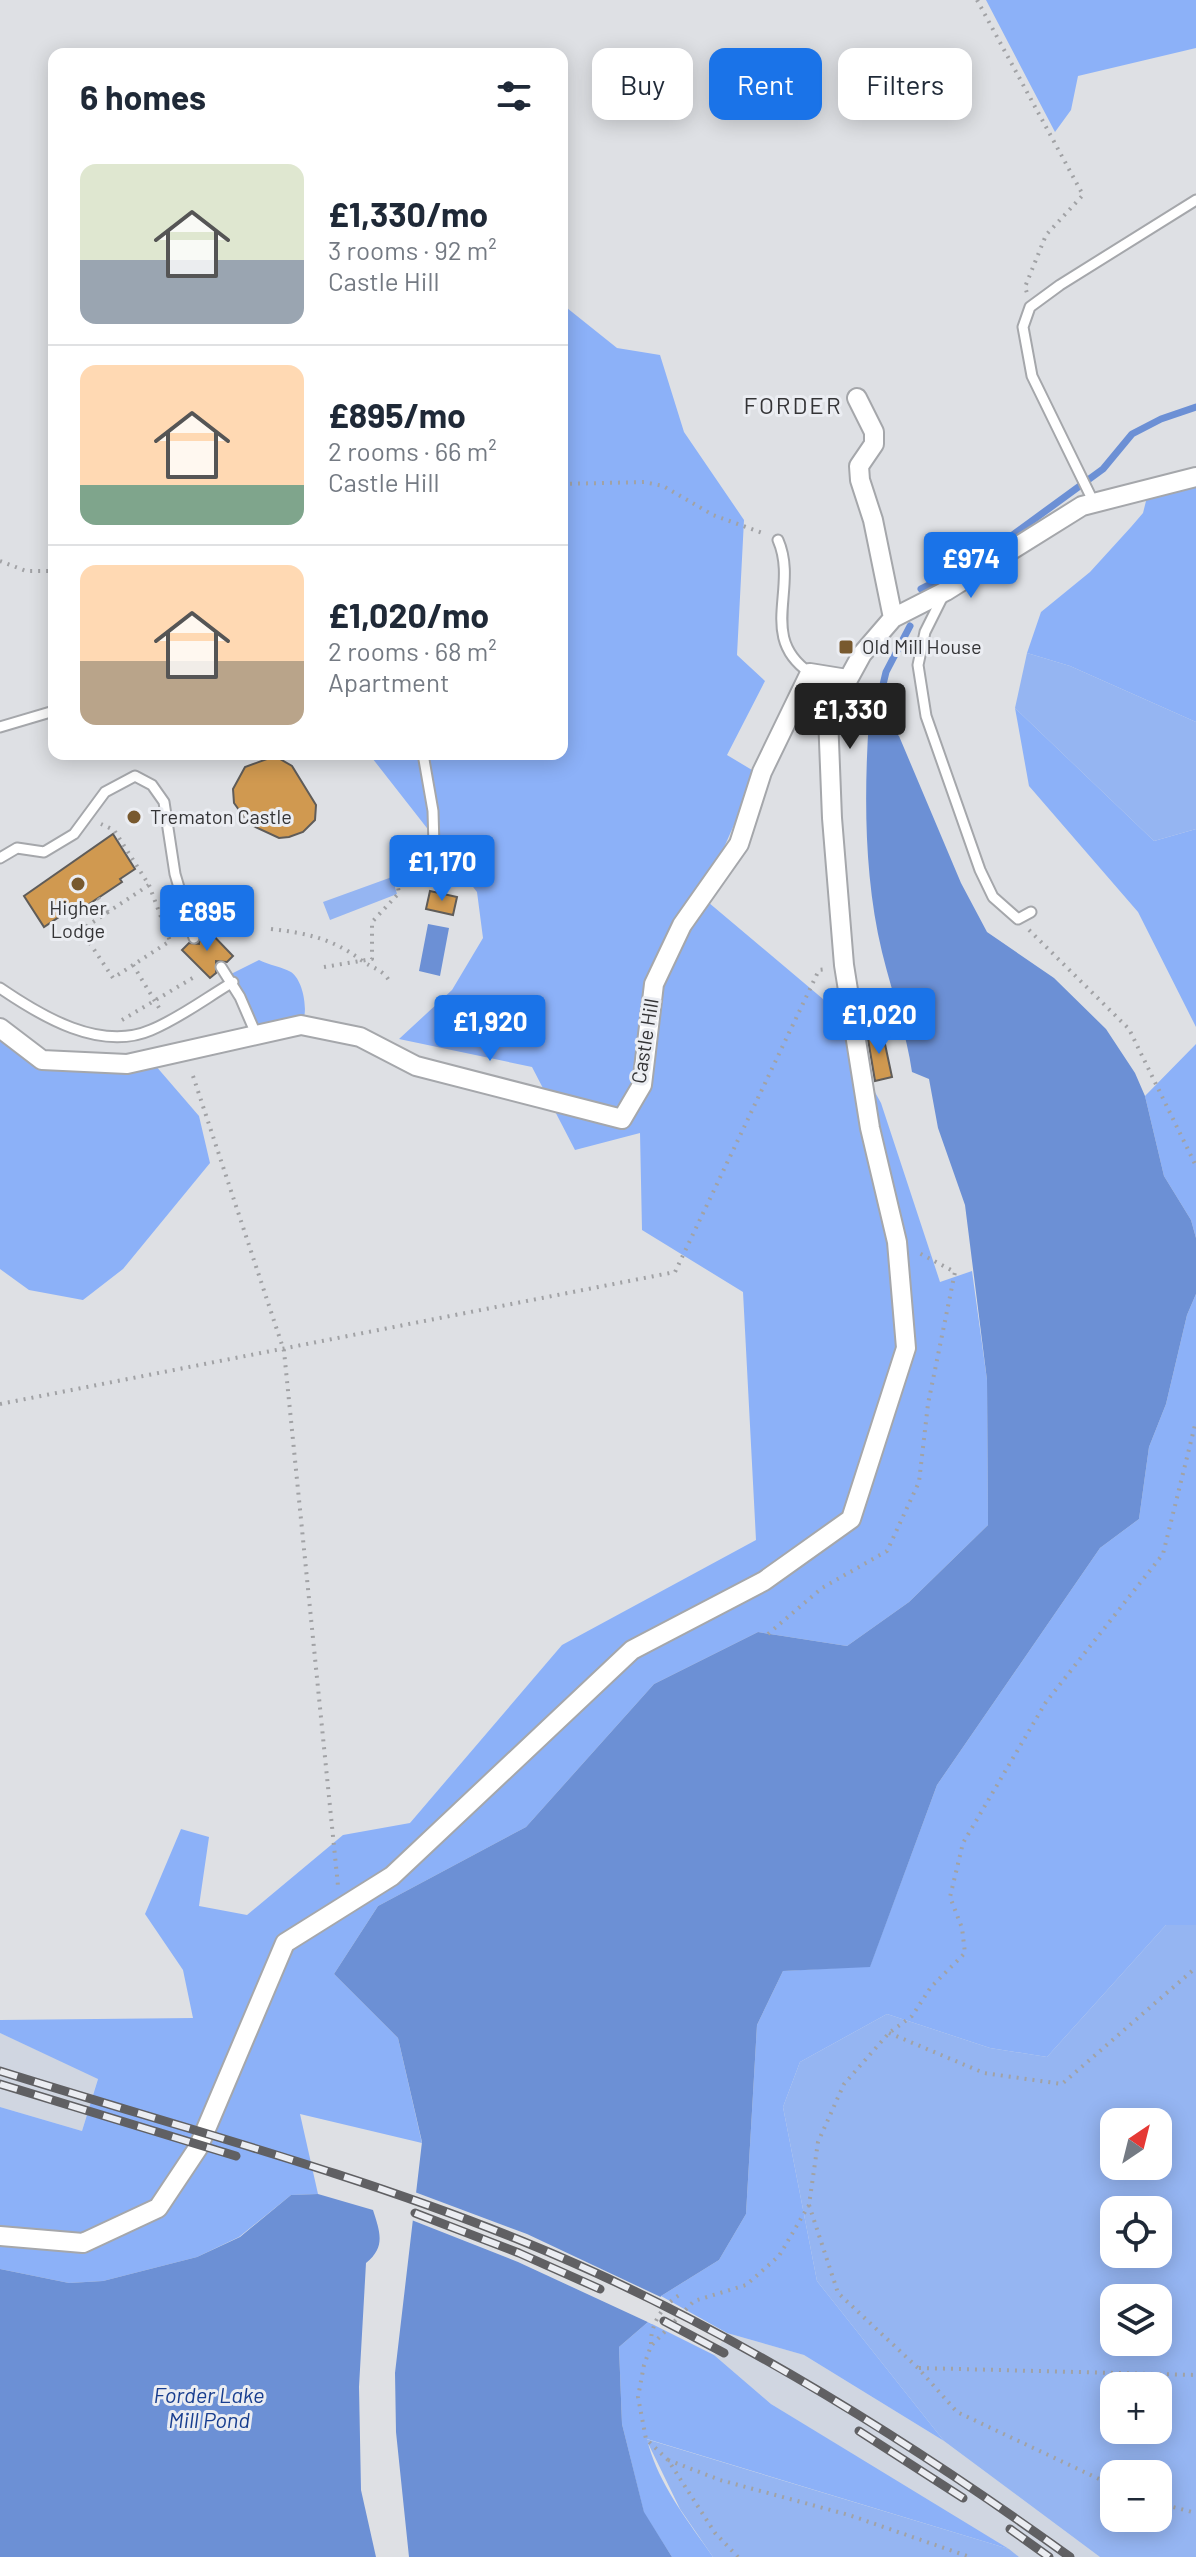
<!DOCTYPE html>
<meta charset="utf-8">
<style>
:root{--surface:#fff;--page:#f2f2f3;--text:#1f2937;--muted:#747a83;--line:#e0e1e3;--accent:#1a73e8}
body{margin:0;font-family:Barlow,sans-serif;background:var(--page);color:var(--text);height:100vh;display:flex;flex-direction:column;font-size:30px;white-space:nowrap}
*{box-sizing:border-box;margin:0}
p{font-size:26px;color:var(--muted)}
.icon{flex:none;width:44px;height:44px;fill:none;stroke:currentColor;stroke-width:2;stroke-linecap:round;stroke-linejoin:round}
.map{position:relative;flex:1;overflow:hidden}
.sheet{position:absolute;left:48px;top:48px;width:520px;height:712px;display:flex;flex-direction:column;background:var(--surface);border-radius:16px;box-shadow:0 4px 20px #0003}
.sheet>*{flex:none}
.banner{position:absolute;left:592px;top:48px;width:484px;height:72px;display:flex;gap:16px}
.needle{width:52px;rotate:35deg}
.controls{position:absolute;left:1100px;top:2108px;display:grid;gap:16px}
.controls a{display:grid;place-items:center;width:72px;height:72px;border-radius:16px;background:var(--surface);box-shadow:0 4px 20px #0003;font-size:40px}
.price{position:absolute;translate:-50% -68px;padding:0 18px;border-radius:8px;background:var(--accent);color:#fff;font-size:26px;line-height:52px;filter:drop-shadow(0 2px 4px #0008)}
.price::after{content:'';position:absolute;left:50%;top:48px;width:24px;height:18px;margin-left:-12px;background:inherit;clip-path:polygon(0 0,100% 0,50% 100%)}
.price.current{background:#222;color:#fff}
ul{padding:0;list-style:none}
li{display:flex;align-items:center;gap:24px;height:200px;padding:0 32px}
li+li{border-top:2px solid var(--line)}
li span{display:grid;place-items:center;flex:none;width:224px;height:160px;border-radius:16px;color:#555}
li>.icon{margin-inline-start:auto}
span .icon{width:96px;height:96px;fill:#fffc;stroke-width:1}
li b{font-size:34px}
h2{display:flex;justify-content:space-between;align-items:center;height:96px;padding:0 32px;font-size:34px}
.tag{padding:0 28px;border-radius:16px;background:var(--surface);box-shadow:0 4px 20px #0003;font-size:28px;line-height:72px}
.tag.current{background:var(--accent);color:#fff}
.map>svg:first-child{display:block}
.built{fill:#d0d6e1}
.green{fill:#95b5f2;fill-rule:evenodd}
.forest{fill:#8cb1f8}
.water{fill:#6c90d5}
.pier{fill:#dee0e4}
.lines{fill:none;stroke-linecap:round;stroke-linejoin:round}
.stream{stroke:#6c90d5;stroke-width:7}
.building{fill:#d09950;stroke:#5f5c59;stroke-width:2}
.lane-casing{stroke:#a5a7ab;stroke-width:13}
.street-casing{stroke:#a5a7ab;stroke-width:22}
.path{stroke:#a1a2a5;stroke-width:4;stroke-dasharray:2 6;stroke-linecap:butt}
.lane{stroke:#fff;stroke-width:9}
.street{stroke:#fff;stroke-width:18}
.rail-casing{stroke:#606063;stroke-width:9}
.rail{stroke:#ebedf2;stroke-width:6;stroke-dasharray:18;stroke-linecap:butt}
.poi-dot{fill:#78592e;stroke:#ebedf2;stroke-width:3}
.labels{text-anchor:middle;stroke-width:6;stroke-linejoin:round;paint-order:stroke}
.poi-label{font-size:20px;fill:#343436;stroke:#ebedf2;text-anchor:start}
.street-label{font-size:20px;fill:#343436;stroke:#ebedf2}
.water-label{font-size:22px;font-style:italic;fill:#183e8f;stroke:#ebedf2}
.quarter-label{font-size:24px;letter-spacing:2px;fill:#343436;stroke:#ebedf2}
</style>
<div class="map">
<svg width="1196" height="2557" viewBox="0 0 1196 2557">
<rect width="100%" height="100%" fill="#dee0e4"/>
<path class="built" d="M0 2033 98 2078 82 2131 0 2107Z
M727 2333 804 2355 944 2441 1100 2557H1019L771 2404 714 2355Z"/>
<path class="green" d="M1027 653 1070 666 1196 722V829L1154 841 1015 708Z
M392 877 397 894 330 920 323 902Z
M1166 1925H1196V2557H1100L944 2441 817 2281 783 2107 800 2062 887 2014 990 2048 1047 2057ZM1114 2122H1158V2166H1114ZM1114 2210H1158V2254H1114ZM1114 2298H1158V2342H1114ZM1114 2386H1158V2430H1114ZM1114 2474H1158V2518H1114Z
M646 2439 1009 2549 1019 2557H713L680 2509Z"/>
<path class="forest" d="M986 0H1196V48L1078 76 1071 110 1055 132Z
M562 304 617 348 660 355 684 432 744 520 737 655 765 681 727 755 757 773 702 897 823 999 881 1103 940 1282 972 1271 987 1380 988 1525 909 1602 847 1646 758 1632 654 1684 526 1827 378 1906 334 1974 398 2038 422 2143 300 2114 318 2194 291 2195 239 2237 197 2257 103 2281 69 2283 0 2269V2107L82 2131 98 2079 0 2033V2020L193 2018 183 1970 145 1914 181 1829 209 1837 199 1906 247 1915 343 1835 410 1823 562 1645 756 1540 743 1292 642 1230 640 1133 575 1150 532 1067 399 1039 452 990 483 938 477 892 369 754H562Z
M1196 471V722L1070 666 1027 653 1041 612 1090 572 1131 527 1143 513 1149 489Z
M1015 708 1154 841 1196 829V1027L1138 912 1029 786Z
M259 960C269 965 282 967 291 972 303 980 308 1009 303 1021L259 1030 231 974Z
M0 1024 43 1054 93 1072 155 1065 199 1116 210 1163 123 1269 83 1300 29 1290 0 1269Z
M1196 1044V1238L1191 1220 1164 1176 1145 1096Z
M1196 1294V1925H1166L1047 2057 990 2048 887 2014 800 2062 783 2107 817 2281 944 2441 804 2355 727 2333 661 2296 719 2260 746 2214 757 2025 783 1971 870 1966 937 1785 1100 1548 1139 1519 1149 1447 1166 1404 1187 1315Z
M648 2322 714 2355 771 2404 1009 2549 647 2439C657 2482 688 2521 713 2557H672L644 2513 622 2424 619 2347Z"/>
<path class="water" d="M876 714 899 736 961 883 987 932 1054 978 1106 1029 1135 1073 1145 1096 1164 1176 1191 1220 1196 1238V1294L1187 1315 1166 1404 1149 1447 1139 1519 1100 1548 937 1785 870 1967 783 1971 757 2025 746 2214 719 2260 661 2296 648 2322 619 2347 622 2424 644 2512 672 2557H409L396 2432 395 2373 422 2142 398 2038 334 1974 378 1906 526 1827 654 1684 758 1632 847 1646 909 1602 988 1525 987 1380 965 1205 938 1128 929 1079 912 1072C906 1031 892 993 882 952 864 876 864 796 869 718Z
M428 924 449 928 440 976 419 971Z
M318 2194 373 2210C380 2232 386 2247 366 2263L359 2387 361 2490 376 2557H0V2269L69 2283 103 2281 197 2257 240 2237 291 2195Z"/>
<path class="pier" d="M412 2191 527 2234 665 2299 652 2324 518 2262 409 2219Z"/>
<g class="lines">
<path class="stream" d="M921 589 977 561 1103 469 1132 434 1161 419 1196 407
M876 714 886 672 910 626"/>
</g>
<path class="building" d="M275 756 292 766 316 805 315 820 303 832 289 837 279 838 249 824 234 803 233 789 245 767Z
M113 834 135 869 120 879 122 882 74 914 71 909 44 927 24 896Z
M430 891 457 897 453 915 426 909Z
M205 927 233 956 227 962 216 961V973L210 978 182 950 189 943 199 944 200 932Z
M882 1030 892 1077 875 1081 867 1033Z"/>
<g class="lines">
<defs>
<path id="lane" d="M1094 503 1032 376 1023 327 1030 307 1060 285 1196 200
M778 540C799 588 757 637 810 673
M944 594 925 632 918 665 926 716 980 870 993 897 1018 919 1031 912
M0 727 54 711
M430 848 433 869
M0 858 17 848 44 852 74 834 105 792 135 776 152 785 164 802 175 874 194 938
M398 864 407 850 417 846 424 852 434 846 433 811 423 754
M221 967 240 997 256 1034
M0 988C41 1016 100 1052 151 1030 180 1018 206 998 233 982"/>
<path id="street" d="M857 398 874 432V444L859 466 860 480 873 520 893 618
M0 1028 42 1060 127 1064 301 1025 360 1037 416 1066 622 1119 642 1085 654 984 682 925 739 844 762 772 810 673 847 679
M0 2236 83 2243 158 2208 198 2148 285 1943 392 1876 632 1650 764 1581 851 1519 906 1348 897 1242 870 1128 844 965 832 818 828 716 862 654 893 618 946 591 1082 506 1196 477"/>
</defs>
<use href="#lane" class="lane-casing"/>
<use href="#street" class="street-casing"/>
<path class="path" d="M977 0 1083 195 1046 235 1025 287 1027 293
M562 484 644 482 663 486 713 515 765 534
M0 561 26 571H54
M98 898 108 912 149 885 114 830 101 824
M108 912 81 930 113 978 170 941 149 885
M271 929C307 933 333 939 361 960 373 969 384 969 391 984
M1029 930 1129 1029 1196 1166
M133 965 161 1011
M324 967 372 959V922L399 893 396 877
M122 1020 196 976
M193 1076 284 1351 338 1886
M0 1404 675 1272 819 970 827 969
M768 1634 822 1588 887 1551 919 1482 928 1404 955 1272 917 1252
M889 2033 984 2073 1062 2084 1192 1971 1196 1972
M809 2205 838 2293 918 2368 957 2412 1114 2486
M651 2344C650 2323 665 2302 683 2293
M919 2368 1196 2375
M668 2460 720 2480 849 2515 970 2557
M1158 2503 1196 2513
M738 2557 715 2533 668 2460 646 2439 638 2397 644 2365 651 2346 694 2301 746 2285 779 2256 809 2205 818 2142 844 2084 889 2033 912 2016 931 1987 965 1953 962 1928 950 1897 963 1843 1046 1702 1163 1554 1196 1421"/>
<use href="#lane" class="lane"/>
<use href="#street" class="street"/>
<defs>
<path id="rail" d="M0 2071C175 2126 352 2172 522 2241 712 2318 904 2437 1070 2557
M0 2084 236 2156
M415 2213 519 2253 600 2289
M664 2321 724 2353
M859 2431 963 2498
M1010 2529 1049 2557"/>
</defs>
<use href="#rail" class="rail-casing"/>
<use href="#rail" class="rail"/>
</g>
<g class="poi-dot">
<rect x="838" y="639" width="16" height="16" rx="4"/>
<circle cx="134" cy="817" r="8"/>
<circle cx="78" cy="884" r="8"/>
</g>
<g class="labels">
<g class="poi-label">
<text x="862" y="654">Old Mill House</text>
<text x="150" y="824">Trematon Castle</text>
<text x="78" y="915" text-anchor="middle">Higher<tspan x="78" dy="23">Lodge</tspan></text>
</g>
<g class="street-label">
<text transform="translate(645 1041) rotate(-81)" y="7">Castle Hill</text>
</g>
<g class="water-label">
<text x="209" y="2403">Forder Lake<tspan x="209" dy="25">Mill Pond</tspan></text>
</g>
<g class="quarter-label">
<text x="793" y="414">FORDER</text>
</g>
</g>
</svg>
<div class="controls">
<a><svg class="needle" viewBox="-14 -14 28 28"><path d="M0-13l5 13h-10z" fill="#e53935"/><path d="M0 13l5-13h-10z" fill="#747a83"/></svg></a>
<a><svg class="icon" aria-label="locate" viewBox="0 0 24 24"><circle cx="12" cy="12" r="6"/><path d="M12 2v4M12 18v4M2 12h4M18 12h4"/></svg></a>
<a><svg class="icon" aria-label="layers" viewBox="0 0 24 24"><path d="M12 4l9 5-9 5-9-5zM3 14l9 5 9-5"/></svg></a>
<a>+</a>
<a>−</a>
</div>
<b class="price" style="left:971px;top:600px">£974</b>
<b class="price current" style="left:850px;top:751px">£1,330</b>
<b class="price" style="left:442px;top:903px">£1,170</b>
<b class="price" style="left:207px;top:953px">£895</b>
<b class="price" style="left:879px;top:1056px">£1,020</b>
<b class="price" style="left:490px;top:1063px">£1,920</b>
<div class="banner">
<a class="tag">Buy</a>
<a class="tag current">Rent</a>
<a class="tag">Filters</a>
</div>
<section class="sheet">
<h2>6 homes<svg class="icon" aria-label="filters" viewBox="0 0 24 24"><path d="M4 7h16M4 17h16"/><circle cx="9" cy="7" r="2"/><circle cx="15" cy="17" r="2"/></svg></h2>
<ul>
<li><span style="background:linear-gradient(#dfe7d0 60%,#9aa5b1 0)"><svg class="icon" aria-label="home" viewBox="0 0 24 24"><path d="M3 11l9-7 9 7M6 9v11h12V9"/></svg></span><div><b>£1,330/mo</b><p>3 rooms · 92 m²</p><p>Castle Hill</p></div></li>
<li><span style="background:linear-gradient(#ffd9b3 75%,#7fa58c 0)"><svg class="icon" aria-label="home" viewBox="0 0 24 24"><path d="M3 11l9-7 9 7M6 9v11h12V9"/></svg></span><div><b>£895/mo</b><p>2 rooms · 66 m²</p><p>Castle Hill</p></div></li>
<li><span style="background:linear-gradient(#ffd9b3 60%,#b9a48a 0)"><svg class="icon" aria-label="home" viewBox="0 0 24 24"><path d="M3 11l9-7 9 7M6 9v11h12V9"/></svg></span><div><b>£1,020/mo</b><p>2 rooms · 68 m²</p><p>Apartment</p></div></li>
</ul>
</section>
</div>
